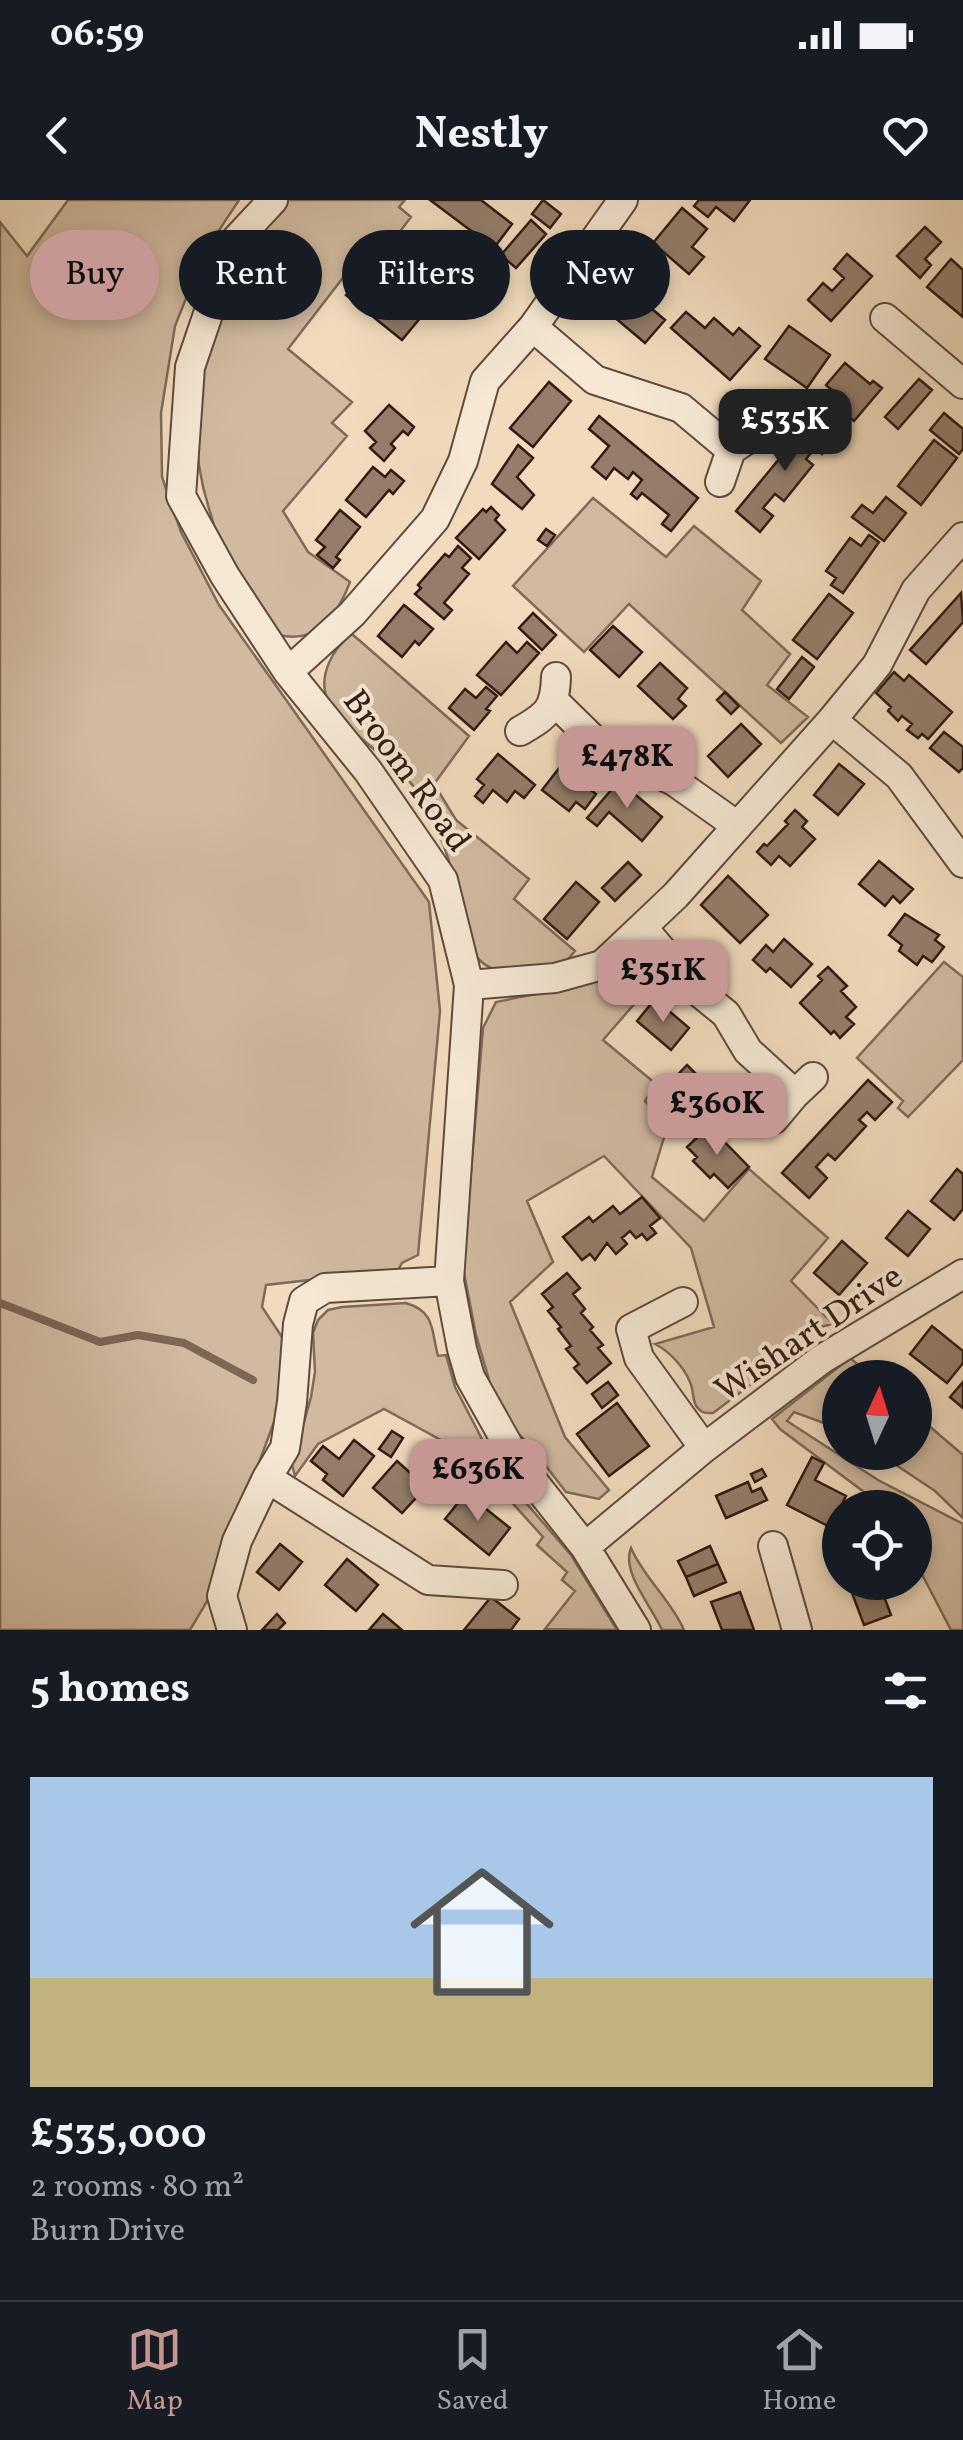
<!DOCTYPE html>
<meta charset="utf-8">
<style>
:root{--surface:#171b24;--page:#242831;--text:#f1f3f6;--muted:#9ea1a6;--line:#363941;--accent:#c59692}
body{margin:0;font-family:Vollkorn,serif;background:var(--page);color:var(--text);height:100vh;display:flex;flex-direction:column;font-size:38px;white-space:nowrap}
*{box-sizing:border-box;margin:0}
p{font-size:32px;color:var(--muted)}
.icon{flex:none;width:55px;height:55px;fill:none;stroke:currentColor;stroke-width:2;stroke-linecap:round;stroke-linejoin:round}
.map{position:relative;height:1430px;overflow:hidden}
.details{display:flex;flex-direction:column;background:var(--surface);flex:1}
.details>*{flex:none}
.banner{position:absolute;left:30px;top:30px;width:905px;height:90px;display:flex;gap:20px}
.needle{width:65px;rotate:4deg}
.controls{position:absolute;left:822px;top:1160px;display:grid;gap:20px}
.controls a{display:grid;place-items:center;width:110px;height:110px;border-radius:50%;background:var(--surface);box-shadow:0 5px 15px #0003;font-size:50px}
.price{position:absolute;translate:-50% -85px;padding:0 22px;border-radius:20px;background:var(--accent);color:#111;font-size:32px;line-height:65px;filter:drop-shadow(0 2px 5px #0008)}
.price::after{content:'';position:absolute;left:50%;top:60px;width:30px;height:22px;margin-left:-15px;background:inherit;clip-path:polygon(0 0,100% 0,50% 100%)}
.price.current{background:#222;color:#fff}
ul{padding:0;list-style:none}
li{display:grid;align-content:center;gap:20px;height:530px;padding:0 30px}
li+li{border-top:2px solid var(--line)}
li span{display:grid;place-items:center;height:310px;border-radius:0px;color:#555}
li>.icon{margin-inline-start:auto}
span .icon{width:180px;height:180px;fill:#fffc;stroke-width:1}
li b{font-size:42px}
h2{display:flex;justify-content:space-between;align-items:center;height:120px;padding:0 30px;font-size:42px}
.pill{padding:0 35px;border-radius:45px;background:var(--surface);box-shadow:0 5px 15px #0003;font-size:35px;line-height:90px}
.pill.current{background:var(--accent);color:#111}
.status{display:flex;justify-content:space-between;align-items:center;height:70px;padding:0 50px;background:var(--surface);direction:ltr}
.status svg{height:28px;fill:currentColor}
header{display:flex;justify-content:space-between;align-items:center;height:130px;padding:0 30px;background:var(--surface);font-size:45px;font-weight:700}
.tab-bar{display:flex;justify-content:space-around;align-items:center;height:140px;border-top:2px solid var(--line);background:var(--surface);font-size:28px;color:var(--muted)}
.tab-bar a{display:grid;justify-items:center;gap:5px}
.tab-bar .current{color:var(--accent)}
.map>svg:first-child{display:block}
.green{fill:#d0baa0;stroke:#806a59;stroke-width:2.5}
.lines{fill:none;stroke-linecap:round;stroke-linejoin:round}
.stream{stroke:#7c6656;stroke-width:8}
.building{fill:#947e6b;stroke:#301a12;stroke-width:2.5}
.minor-casing{stroke:#604a3d;stroke-width:32}
.minor{stroke:#f6e8d4;stroke-width:28}
.labels{text-anchor:middle;stroke-width:8;stroke-linejoin:round;paint-order:stroke}
.street-label{font-size:35px;fill:#301a12;stroke:#f6e8d4}
</style>
<div class="status"><b>06:59</b><svg viewBox="0 0 49 12"><path d="M0 12V9h3v3zM5 12V6h3v6zM10 12V3h3v9zM15 12V0h3v12zM26 1h20v11H26zM47 4h2v5h-2z"/></svg></div>
<header><svg class="icon" aria-label="back" viewBox="0 0 24 24"><path d="M15 5l-7 7 7 7"/></svg>Nestly<svg class="icon" aria-label="heart" viewBox="0 0 24 24"><path d="M12 20l-8-8c-3-5 5-10 8-4 3-6 11-1 8 4z"/></svg></header>
<div class="map">
<svg width="963" height="1430" viewBox="0 0 963 1430">
<rect width="100%" height="100%" fill="#f1dbbd"/>
<filter id="stains"><feTurbulence type="fractalNoise" baseFrequency=".002" numOctaves="4"/><feColorMatrix values="0 0 0 0 .2 0 0 0 0 .09 0 0 0 0 .02 0 0 0 .5 -.17"/></filter>
<radialGradient id="worn" r=".72"><stop offset=".6" stop-color="#630" stop-opacity="0"/><stop offset="1" stop-color="#630" stop-opacity=".3"/></radialGradient>
<path class="green" d="M68 0H239L204 53 175 126 161 213 162 277 181 332 219 405 429 702 440 811 418 1055 402 1063 398 1070 266 1085 262 1107 282 1137 284 1195 209 1398 190 1430H0V22L27 56Z
M282 0H405L399 7 411 17 386 50 372 40 288 149 352 202 332 223 347 236 283 311 308 352 350 382C337 416 318 444 279 435 261 410 241 385 226 359 219 346 215 329 211 315 175 207 204 83 282 0Z
M593 298 666 357 694 326 761 381 742 410 790 454 767 485 808 517 781 543 629 404 584 452 513 386Z
M352 434 469 536 434 584 456 620 529 679 514 699 575 751 563 765C533 768 493 783 475 754 460 699 445 626 410 582 390 558 339 527 328 501 317 476 333 448 352 434Z
M944 762 963 777V860L908 917 898 908 903 901 857 858Z
M645 765 663 771 603 840 656 884 645 901 668 924 652 977 704 1021 749 969 828 1038 791 1081 833 1124 801 1131 766 1159 753 1183 713 1213C706 1213 702 1214 697 1207 692 1201 694 1190 690 1182 684 1167 669 1151 655 1144L714 1127 691 1048 604 956 527 1001 553 1062 510 1102 565 1237 609 1290 599 1299 566 1292 529 1244 513 1229 492 1190 476 1135 463 1068 483 828 496 802 591 783Z
M406 1103C436 1112 431 1131 438 1156L446 1155 455 1187 483 1241 527 1304 571 1355 617 1430 545 1429 575 1391 562 1380 567 1372 537 1345 543 1337 470 1256 384 1209 318 1244 295 1276 292 1265 311 1197 315 1172 313 1133 318 1120 328 1110 342 1107Z
M850 1158 873 1177 840 1178V1229L794 1212 787 1221 878 1280 963 1324V1430H951L915 1361V1308L880 1307 868 1295 780 1229 772 1219Z
M915 1214 963 1255V1318L935 1291 878 1253 915 1252Z
M631 1348C644 1378 671 1400 684 1430H662C652 1407 621 1372 631 1348Z"/>
<g class="lines">
<path class="stream" d="M0 1103 100 1142 138 1135 184 1143 253 1180"/>
</g>
<path class="building" d="M430 0H481L512 24 494 48Z
M543 0 561 14 550 28 532 14Z
M699 0H750L734 21 716 7 708 17 694 6Z
M682 8 707 29 692 47 704 57 689 74 653 43Z
M531 20 546 34 516 68 501 55Z
M925 27 941 42 925 59 931 65 920 78 897 56Z
M648 53 662 66 649 80 635 68Z
M847 54 872 76 831 121 808 100 823 83 832 91 844 78 834 69Z
M951 59 963 70V117L927 87Z
M370 66 426 111 402 140 346 95Z
M619 81 665 120 645 143 600 105Z
M686 112 705 128 714 118 733 135 739 128 760 146 730 180 671 128Z
M789 126 830 155 807 188 765 159Z
M845 163 870 184 873 181 882 188 854 221 843 212 849 205 826 185Z
M919 179 932 190 898 229 885 217Z
M549 182 571 201 533 247 510 228Z
M389 205 414 227 408 235 403 231 391 244 395 248 384 261 370 248 376 242 365 231Z
M944 213 963 229V249L959 254 930 230Z
M599 216 698 298 671 331 662 324 669 315 642 293 637 299 631 294 642 280 633 272 628 279 614 268 606 279 592 267 609 246 589 229Z
M813 218 836 237 822 254 815 248 806 259 813 265 784 301 775 294 763 308 773 316 760 332 736 311Z
M934 240 957 258 921 305 898 286Z
M518 245 533 258 517 277 534 295 522 309 492 284Z
M373 267 385 277 391 270 404 281 393 294 389 290 366 317 346 300Z
M886 297 906 313 884 341 852 317 862 305 873 313Z
M491 307 499 315 495 320 505 330 479 359 456 338 483 309 486 312Z
M340 310 360 327 336 357 340 360 333 368 317 355 325 347 316 340Z
M546 329 555 335 547 346 538 340Z
M869 335 879 342 843 393 831 385 836 378 826 371 850 338 861 346Z
M458 346 471 358 462 368 469 374 444 403 452 410 444 419 415 394 421 388 418 385 445 354 449 357Z
M961 393 963 422 926 464 910 450Z
M829 394 853 413 817 459 793 440Z
M404 405 433 429 419 445 415 441 402 457 378 436Z
M533 413 556 435 542 450 519 428Z
M613 426 642 452 619 477 590 450Z
M506 442 517 453 527 442 539 453 501 495 477 475Z
M802 457 814 467 789 499 777 489Z
M660 463 687 488 678 499 686 506 673 519 638 486Z
M894 472 904 481 909 475 952 512 928 539 922 534 918 538 907 530 912 524 902 516 898 521 888 511 891 507 876 493Z
M486 487 497 496 486 509 490 511 474 530 449 508 465 489 476 498Z
M725 492 739 506 731 514 717 500Z
M741 524 761 544 728 577 708 556Z
M944 532 963 547V568L959 572 930 548Z
M498 554 535 585 524 598 515 591 507 602 493 590 483 603 475 596 484 585 477 579Z
M839 564 864 584 838 615 814 595Z
M560 567 596 594 585 609 576 602 569 611 542 590Z
M619 581 662 617 642 641 609 612 597 626 587 618Z
M795 610 807 621 802 627 815 639 790 666 779 656 771 665 757 652 764 644 767 646 788 624 785 621Z
M879 661 913 689 900 703 893 696 885 706 859 684Z
M628 662 641 675 615 701 602 688Z
M728 676 768 715 740 743 701 705Z
M576 682 599 702 567 739 544 719Z
M905 714 939 735 935 740 944 747 932 762 923 756 917 765 899 751 902 745 889 735Z
M784 739 812 764 791 787 770 768 766 772 753 760 766 745 773 752Z
M828 767 847 786 841 791 856 807 846 817 854 824 840 838 834 831 831 834 800 803 822 780 818 776Z
M655 799 689 828 671 850 637 821Z
M687 865 721 899 708 912 700 905 692 914 665 888Z
M868 880 892 902 875 920 867 912 859 920 866 926 835 960 828 954 816 967 827 978 809 998 782 973Z
M709 926 749 967 728 988 714 974 710 978 693 961 697 957 687 947Z
M957 969 963 974V1009L954 1020 931 1001Z
M642 997 660 1018 650 1026 656 1033 647 1040 642 1034 636 1038 630 1031 622 1038 627 1044 616 1054 607 1043 595 1060 590 1054 582 1060 563 1037 589 1017 593 1022 613 1006 620 1014Z
M908 1011 930 1029 908 1056 886 1038Z
M842 1041 867 1063 839 1095 814 1073Z
M567 1073 580 1088 573 1094 585 1109 581 1113 593 1127 590 1130 603 1145 598 1148 611 1163 587 1183 574 1168 579 1164 566 1149 571 1146 558 1129 561 1127 548 1111 553 1107 542 1094Z
M932 1126 963 1151V1163L947 1183 910 1154Z
M608 1182 618 1195 602 1208 592 1194Z
M963 1182V1208L950 1197Z
M617 1203 649 1246 609 1276 577 1234Z
M392 1231 403 1238 391 1257 379 1249Z
M354 1240 374 1256 343 1296 323 1280 327 1274 311 1261 323 1246 339 1259Z
M812 1257 824 1263 815 1280 846 1296 830 1327 787 1305Z
M397 1261 426 1287 402 1313 373 1288Z
M762 1269 766 1276 755 1282 751 1274Z
M748 1282 752 1292 761 1288 767 1300 726 1318 716 1296Z
M466 1293 510 1328 489 1355 445 1319Z
M280 1344 302 1362 279 1390 257 1372Z
M710 1346 718 1364 686 1377 678 1361Z
M347 1359 378 1385 356 1411 325 1385Z
M718 1364 726 1382 694 1396 686 1377Z
M879 1383 891 1415 864 1425 852 1393Z
M740 1392 754 1430H722L711 1402Z
M491 1397 519 1419 511 1430H464Z
M277 1414 285 1423 278 1430H262Z
M383 1414 402 1430H369Z"/>
<g class="lines">
<defs>
<path id="minor" d="M273 0 232 44 190 167 181 296 225 376 288 472 368 571 443 680 469 785 449 1081 462 1149 470 1177 517 1261 585 1347 636 1430
M885 118 963 184
M533 127 595 180 681 208 731 250
M720 282 731 250 764 228
M288 472 352 414 435 319 463 261 485 181 533 127 623 0
M555 502 601 547 674 581 736 625
M832 520 899 576 963 663
M520 531C548 515 555 509 556 477
M643 728 694 788 726 814 748 851 795 894 813 877
M469 785 555 778 602 765 616 752 676 695 832 520 877 465 916 390 963 337
M774 919 795 894
M683 1102 631 1129 639 1158 704 1248
M267 1278 428 1380 503 1385
M773 1346 797 1430
M585 1347 704 1248 822 1159 963 1074
M232 1430 222 1396 237 1341 267 1278 285 1248 292 1202 298 1124 304 1101 325 1088 449 1081"/>
</defs>
<use href="#minor" class="minor-casing"/>
<use href="#minor" class="minor"/>
</g>
<g class="labels">
<g class="street-label">
<text transform="translate(408 570) rotate(54)" y="12">Broom Road</text>
<text transform="translate(808 1132) rotate(-34)" y="12">Wishart Drive</text>
</g>
</g>
<rect width="100%" height="100%" filter="url(#stains)"/>
<rect width="100%" height="100%" fill="url(#worn)"/>
</svg>
<div class="controls">
<a><svg class="needle" viewBox="-14 -14 28 28"><path d="M0-13l5 13h-10z" fill="#e53935"/><path d="M0 13l5-13h-10z" fill="#9ea1a6"/></svg></a>
<a><svg class="icon" aria-label="locate" viewBox="0 0 24 24"><circle cx="12" cy="12" r="6"/><path d="M12 2v4M12 18v4M2 12h4M18 12h4"/></svg></a>
</div>
<b class="price current" style="left:785px;top:274px">£535K</b>
<b class="price" style="left:627px;top:611px">£478K</b>
<b class="price" style="left:663px;top:825px">£351K</b>
<b class="price" style="left:717px;top:958px">£360K</b>
<b class="price" style="left:478px;top:1324px">£636K</b>
<div class="banner">
<a class="pill current">Buy</a>
<a class="pill">Rent</a>
<a class="pill">Filters</a>
<a class="pill">New</a>
</div>
</div>
<section class="details">
<h2>5 homes<svg class="icon" aria-label="filters" viewBox="0 0 24 24"><path d="M4 7h16M4 17h16"/><circle cx="9" cy="7" r="2"/><circle cx="15" cy="17" r="2"/></svg></h2>
<ul>
<li><span style="background:linear-gradient(#a9c7e8 65%,#c2b280 0)"><svg class="icon" aria-label="home" viewBox="0 0 24 24"><path d="M3 11l9-7 9 7M6 9v11h12V9"/></svg></span><div><b>£535,000</b><p>2 rooms · 80 m²</p><p>Burn Drive</p></div></li>
</ul>
</section>
<nav class="tab-bar">
<a class="current"><svg class="icon" aria-label="map" viewBox="0 0 24 24"><path d="M3 6l6-2 6 2 6-2v14l-6 2-6-2-6 2zM9 4v14M15 6v14"/></svg>Map</a>
<a><svg class="icon" aria-label="saved" viewBox="0 0 24 24"><path d="M7 4h10v16l-5-4-5 4z"/></svg>Saved</a>
<a><svg class="icon" aria-label="home" viewBox="0 0 24 24"><path d="M3 11l9-7 9 7M6 9v11h12V9"/></svg>Home</a>
</nav>
